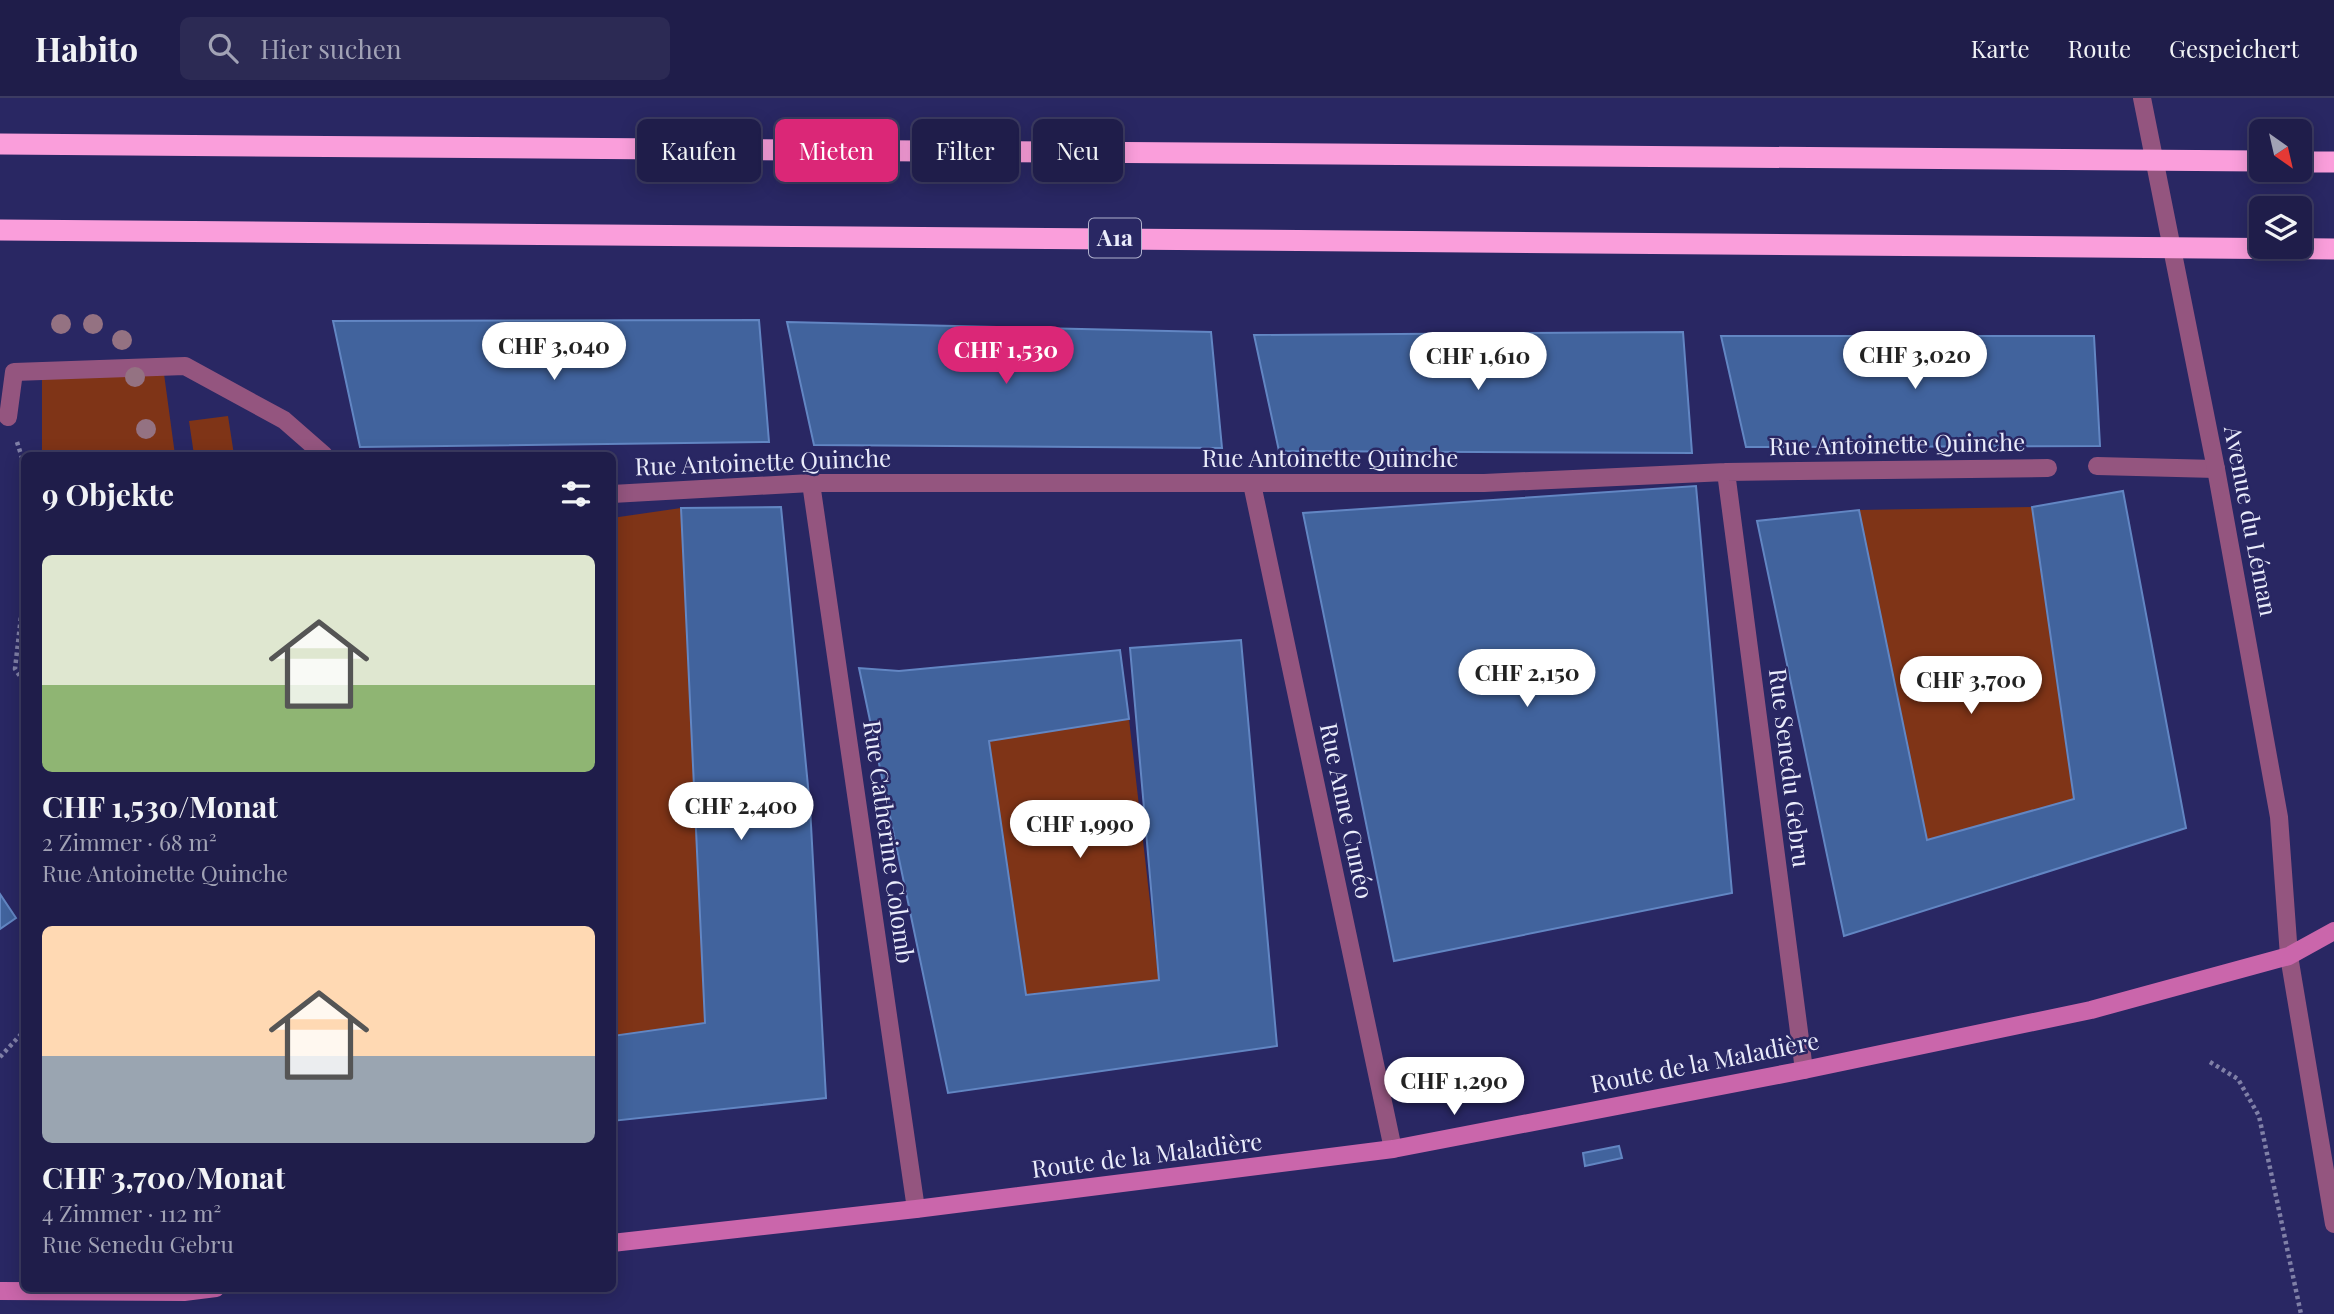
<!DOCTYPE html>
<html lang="de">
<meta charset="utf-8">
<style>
:root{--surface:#1f1d4a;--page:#2c2a54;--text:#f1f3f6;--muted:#a1a2b5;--line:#3c3b62;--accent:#db2777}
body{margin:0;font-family:"Playfair Display",serif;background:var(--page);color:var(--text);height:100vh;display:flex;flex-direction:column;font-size:26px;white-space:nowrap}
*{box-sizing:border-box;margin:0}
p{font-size:23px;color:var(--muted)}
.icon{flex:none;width:38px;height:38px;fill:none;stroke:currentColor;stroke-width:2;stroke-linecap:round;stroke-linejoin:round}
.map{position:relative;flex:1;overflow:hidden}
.panel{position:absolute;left:21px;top:354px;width:595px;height:840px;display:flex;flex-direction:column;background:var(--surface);border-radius:10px;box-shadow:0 4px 18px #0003,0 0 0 2px var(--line)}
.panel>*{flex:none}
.top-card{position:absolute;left:637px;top:21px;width:665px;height:63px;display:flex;gap:14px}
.needle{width:46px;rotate:146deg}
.tools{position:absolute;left:2249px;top:21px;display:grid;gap:14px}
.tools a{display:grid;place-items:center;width:63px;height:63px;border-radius:10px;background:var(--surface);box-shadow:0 4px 18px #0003,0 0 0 2px var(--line);font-size:35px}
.price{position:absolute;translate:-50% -60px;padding:0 16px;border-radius:24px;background:#fff;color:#222;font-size:23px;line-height:46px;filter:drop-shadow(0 2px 4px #0008)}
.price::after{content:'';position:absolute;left:50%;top:42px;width:21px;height:16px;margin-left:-10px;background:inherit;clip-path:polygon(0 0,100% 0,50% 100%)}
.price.on{background:var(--accent);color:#fff}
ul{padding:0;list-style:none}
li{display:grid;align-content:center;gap:14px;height:371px;padding:0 21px}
li span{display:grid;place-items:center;height:217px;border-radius:10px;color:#555}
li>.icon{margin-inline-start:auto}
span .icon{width:126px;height:126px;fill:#fffc;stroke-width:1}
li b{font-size:30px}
h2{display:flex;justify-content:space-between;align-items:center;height:84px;padding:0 21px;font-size:30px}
.tag{padding:0 24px;border-radius:10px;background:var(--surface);box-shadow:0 4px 18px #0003,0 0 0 2px var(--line);font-size:24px;line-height:63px}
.tag.on{background:var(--accent);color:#fff}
header{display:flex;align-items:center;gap:42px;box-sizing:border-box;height:98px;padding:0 35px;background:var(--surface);border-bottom:2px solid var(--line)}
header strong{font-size:33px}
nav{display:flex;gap:38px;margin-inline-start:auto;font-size:24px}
.search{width:490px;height:63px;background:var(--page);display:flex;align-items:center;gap:18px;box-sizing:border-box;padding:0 24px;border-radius:10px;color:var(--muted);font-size:26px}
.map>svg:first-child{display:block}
.green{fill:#7f3417}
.building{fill:#41639d;stroke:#6286c3;stroke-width:2}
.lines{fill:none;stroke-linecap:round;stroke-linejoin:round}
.path{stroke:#8080a7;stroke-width:4.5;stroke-dasharray:3.5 3.5;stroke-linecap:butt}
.pedestrian{stroke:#94557f;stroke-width:18}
.minor{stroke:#94557f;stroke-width:18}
.tertiary{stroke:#94557f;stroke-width:18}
.secondary{stroke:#ca66ab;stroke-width:18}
.motorway{stroke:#fa9edb;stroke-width:21}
.tree{fill:#947282}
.labels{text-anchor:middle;stroke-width:5;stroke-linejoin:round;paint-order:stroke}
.shield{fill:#292763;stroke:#b0b1cd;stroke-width:2}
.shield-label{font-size:23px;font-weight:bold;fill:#eaecfb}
.street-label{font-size:24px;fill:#eaecfb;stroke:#292763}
</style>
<header>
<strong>Habito</strong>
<div class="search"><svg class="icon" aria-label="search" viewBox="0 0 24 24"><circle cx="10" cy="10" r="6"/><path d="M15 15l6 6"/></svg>Hier suchen</div>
<nav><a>Karte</a><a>Route</a><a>Gespeichert</a></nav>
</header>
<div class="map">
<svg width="2334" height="1216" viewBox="0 0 2334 1216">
<rect width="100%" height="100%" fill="#292763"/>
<path class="green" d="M162 261 175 357H42V271Z
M228 318 234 357H194L189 323Z
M2032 409 2074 701 1927 742 1859 412Z
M681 410 705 925 613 938 612 420Z
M1129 621 1159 882 1026 897 989 643Z"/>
<path class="building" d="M759 222 769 344 360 349 333 223Z
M787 224 1211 234 1222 350 814 347Z
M1683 234 1692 355 1279 353 1254 237Z
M1721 238H2094L2100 348 1746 349Z
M1696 388 1732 795 1394 863 1303 415Z
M2123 393 2186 730 1844 838 1757 423 1859 412 1927 742 2074 701 2032 409Z
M781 409 810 709 826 1000 612 1023V938L705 925 681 410Z
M1241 542 1277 948 948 995 859 570 899 573 1120 552 1129 621 989 643 1026 897 1159 882 1130 550Z
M0 796 16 820 0 831Z
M1619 1048 1622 1060 1585 1068 1583 1055Z"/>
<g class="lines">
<path class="path" d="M17 344 24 366
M24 492 15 571 24 584
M0 959 24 933
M2210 964 2238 981 2259 1018 2301 1216"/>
<path class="pedestrian" d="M8 319 14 274 185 268 284 322 324 357
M2097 368 2216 371
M1726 374 1804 972
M811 385 916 1111
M1252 386 1393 1051
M612 396 811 385H1484L1726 374 2048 370"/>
<path class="minor" d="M2289 858 2334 1126"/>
<path class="tertiary" d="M2142 0 2216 371 2279 719 2289 858"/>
<path class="secondary" d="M612 1145 916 1111 1393 1051 1804 972 2091 912 2289 858 2334 833
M0 1193 184 1194 216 1190"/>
<path class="motorway" d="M0 46 2261 63
M2300 64H2334
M0 132 2334 151"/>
</g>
<g class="tree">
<circle cx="61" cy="226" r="10"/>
<circle cx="93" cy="226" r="10"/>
<circle cx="122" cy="242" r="10"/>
<circle cx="135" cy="279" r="10"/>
<circle cx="146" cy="331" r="10"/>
</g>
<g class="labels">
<rect class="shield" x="1089" y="120.5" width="52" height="39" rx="5"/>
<g class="shield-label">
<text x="1115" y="148">A1a</text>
</g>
<g class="street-label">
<text transform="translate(1897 347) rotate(-1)" y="8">Rue Antoinette Quinche</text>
<text x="1330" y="369">Rue Antoinette Quinche</text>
<text transform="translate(763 365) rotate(-2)" y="8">Rue Antoinette Quinche</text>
<text transform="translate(2250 423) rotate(79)" y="8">Avenue du Léman</text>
<text transform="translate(1789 670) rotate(83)" y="8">Rue Senedu Gebru</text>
<text transform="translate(1346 713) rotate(78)" y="8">Rue Anne Cunéo</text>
<text transform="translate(888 744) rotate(82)" y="8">Rue Catherine Colomb</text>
<text transform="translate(1705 965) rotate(-11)" y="8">Route de la Maladière</text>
<text transform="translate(1147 1058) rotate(-7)" y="8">Route de la Maladière</text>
</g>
</g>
</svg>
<div class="tools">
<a><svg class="needle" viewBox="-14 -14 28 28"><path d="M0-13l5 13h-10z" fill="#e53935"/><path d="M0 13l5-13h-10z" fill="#a1a2b5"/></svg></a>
<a><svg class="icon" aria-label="layers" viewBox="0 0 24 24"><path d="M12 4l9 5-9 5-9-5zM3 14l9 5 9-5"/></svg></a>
</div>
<b class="price" style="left:554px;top:284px">CHF 3,040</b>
<b class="price on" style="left:1006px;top:288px">CHF 1,530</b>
<b class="price" style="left:1915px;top:293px">CHF 3,020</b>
<b class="price" style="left:1478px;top:294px">CHF 1,610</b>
<b class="price" style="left:1527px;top:611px">CHF 2,150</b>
<b class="price" style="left:1971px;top:618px">CHF 3,700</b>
<b class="price" style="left:741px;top:744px">CHF 2,400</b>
<b class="price" style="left:1080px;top:762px">CHF 1,990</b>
<b class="price" style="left:1454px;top:1019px">CHF 1,290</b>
<div class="top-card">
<a class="tag">Kaufen</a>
<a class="tag on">Mieten</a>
<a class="tag">Filter</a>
<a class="tag">Neu</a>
</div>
<section class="panel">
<h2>9 Objekte<svg class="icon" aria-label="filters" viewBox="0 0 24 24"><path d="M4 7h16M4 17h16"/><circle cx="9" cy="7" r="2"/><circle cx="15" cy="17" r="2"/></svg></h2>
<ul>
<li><span style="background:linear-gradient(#dfe7d0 60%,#8fb573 0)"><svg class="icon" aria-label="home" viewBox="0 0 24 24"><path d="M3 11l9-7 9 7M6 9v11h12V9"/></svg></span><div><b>CHF 1,530/Monat</b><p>2 Zimmer · 68 m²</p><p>Rue Antoinette Quinche</p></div></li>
<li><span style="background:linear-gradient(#ffd9b3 60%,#9aa5b1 0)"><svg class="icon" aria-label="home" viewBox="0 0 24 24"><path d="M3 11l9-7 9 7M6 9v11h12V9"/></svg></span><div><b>CHF 3,700/Monat</b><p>4 Zimmer · 112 m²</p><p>Rue Senedu Gebru</p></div></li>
</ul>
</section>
</div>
